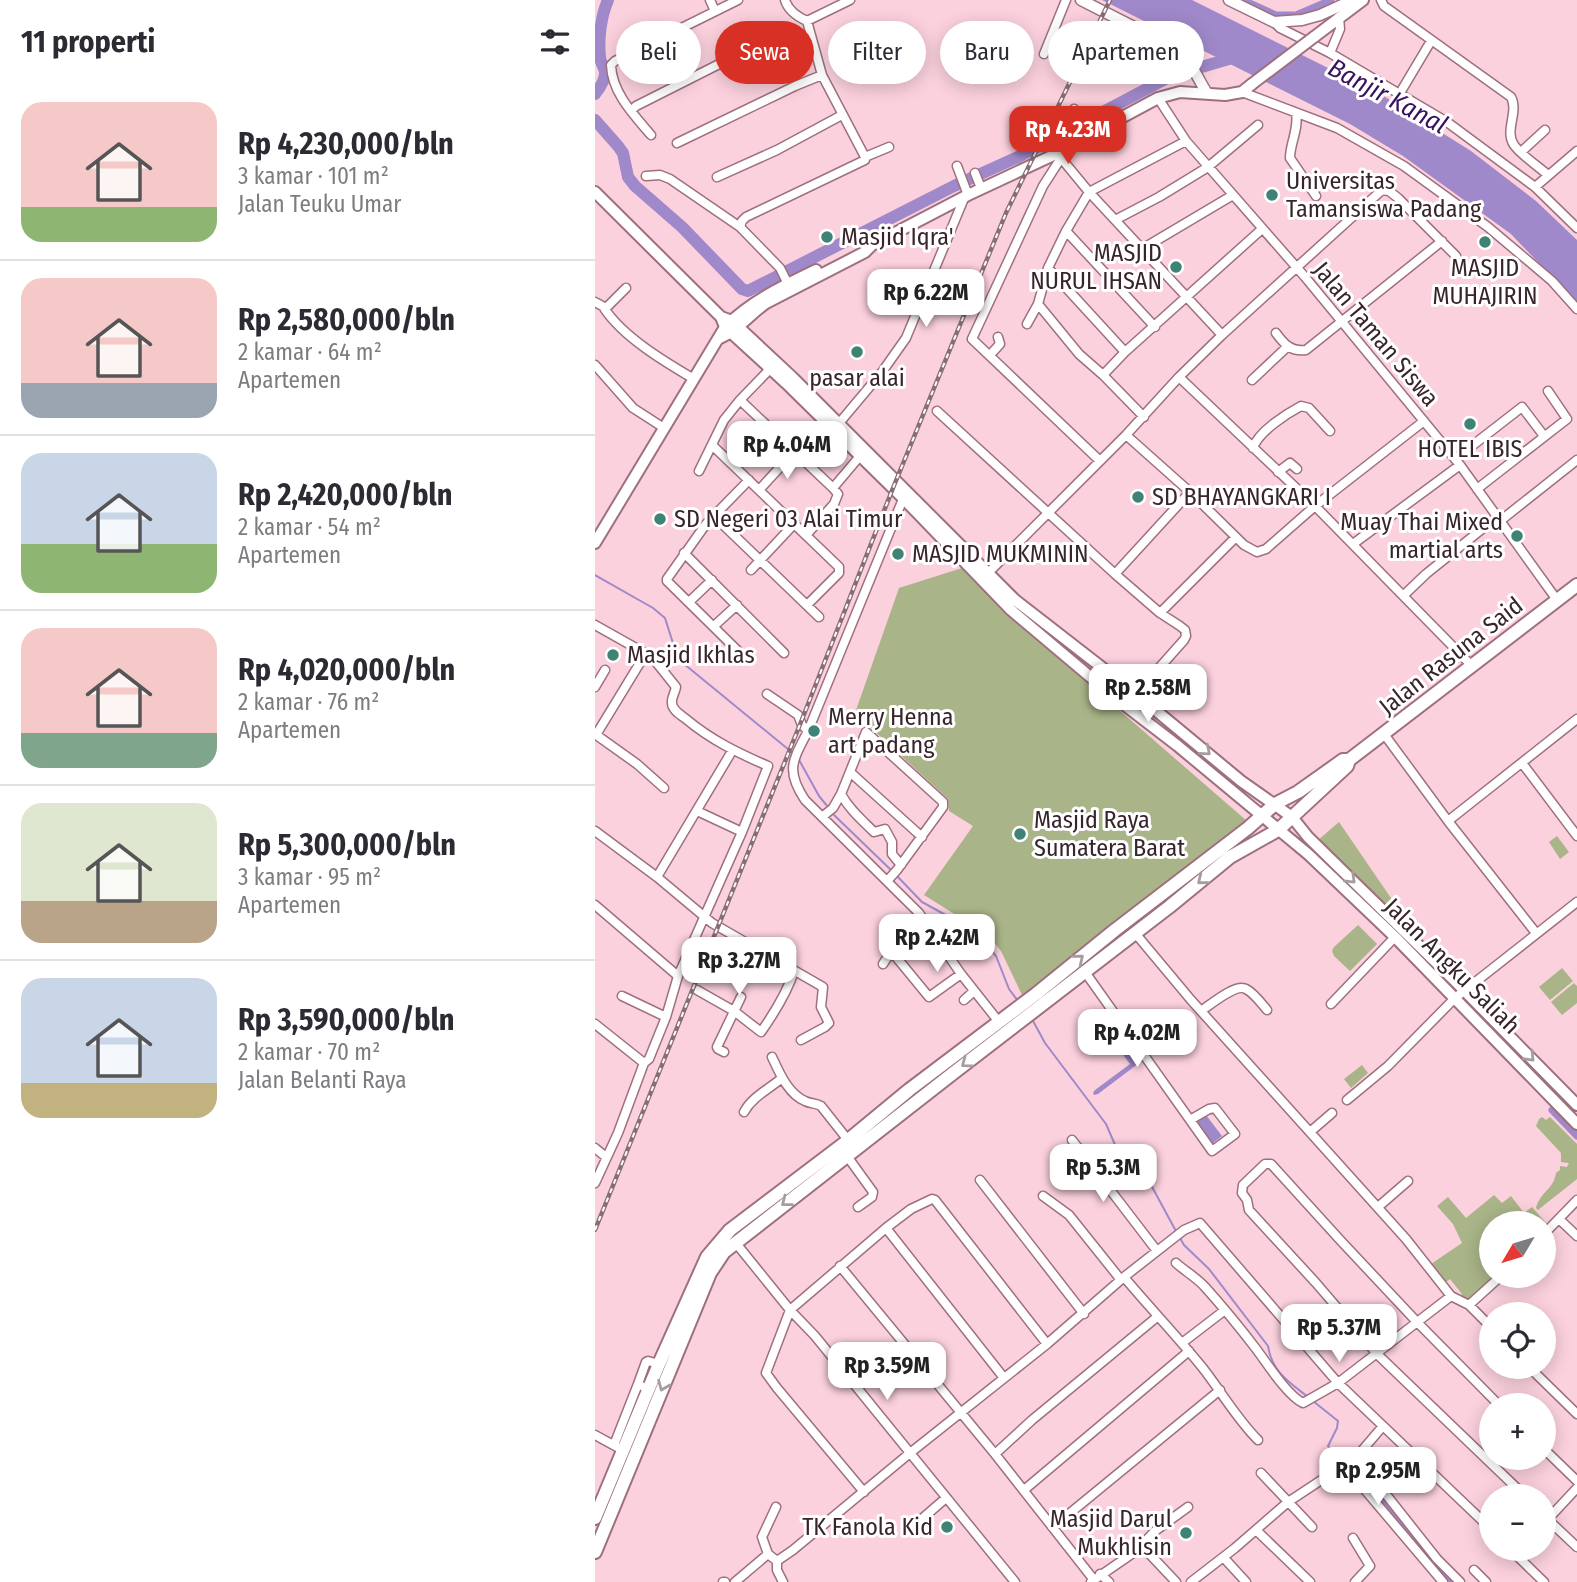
<!DOCTYPE html>
<html lang="id">
<meta charset="utf-8">
<style>
:root{--surface:#fff;--page:#f7f7f7;--text:#2b2b33;--muted:#7c7c81;--line:#e1e1e2;--accent:#d93025}
body{margin:0;font-family:"Fira Sans Condensed",sans-serif;background:var(--page);color:var(--text);height:100vh;display:flex;flex-direction:column;font-size:26px;white-space:nowrap}
*{box-sizing:border-box;margin:0}
p{font-size:23px;color:var(--muted)}
.icon{flex:none;width:38px;height:38px;fill:none;stroke:currentColor;stroke-width:2;stroke-linecap:round;stroke-linejoin:round}
.map{position:relative;flex:1;overflow:hidden}
.sheet{display:flex;flex-direction:column;background:var(--surface);width:595px}
.sheet>*{flex:none}
.banner{position:absolute;left:21px;top:21px;width:665px;height:63px;display:flex;gap:14px}
.needle{width:46px;rotate:232deg}
.buttons{position:absolute;left:884px;top:1211px;display:grid;gap:14px}
.buttons a{display:grid;place-items:center;width:77px;height:77px;border-radius:50%;background:var(--surface);box-shadow:0 4px 18px #0003;font-size:35px}
.price{position:absolute;translate:-50% -60px;padding:0 16px;border-radius:14px;background:#fff;color:#222;font-size:23px;line-height:46px;filter:drop-shadow(0 2px 4px #0008)}
.price::after{content:'';position:absolute;left:50%;top:42px;width:21px;height:16px;margin-left:-10px;background:inherit;clip-path:polygon(0 0,100% 0,50% 100%)}
.price.current{background:var(--accent);color:#fff}
ul{padding:0;list-style:none}
li{display:flex;align-items:center;gap:21px;height:175px;padding:0 21px}
li+li{border-top:2px solid var(--line)}
li span{display:grid;place-items:center;flex:none;width:196px;height:140px;border-radius:21px;color:#555}
li>.icon{margin-inline-start:auto}
span .icon{width:84px;height:84px;fill:#fffc;stroke-width:1}
li b{font-size:30px}
h2{display:flex;justify-content:space-between;align-items:center;height:84px;padding:0 21px;font-size:30px}
.pill{padding:0 24px;border-radius:32px;background:var(--surface);box-shadow:0 4px 18px #0003;font-size:24px;line-height:63px}
.pill.current{background:var(--accent);color:#fff}
main{display:flex;flex:1;min-height:0}
.map>svg:first-child{display:block}
.green{fill:#a9b488}
.water{fill:#a089ca}
.lines{fill:none;stroke-linecap:round;stroke-linejoin:round}
.stream{stroke:#a089ca;stroke-width:2}
.canal{stroke:#a089ca;stroke-width:7}
.river{stroke:#a089ca;stroke-width:12}
.minor-casing{stroke:#9e707e;stroke-width:11}
.tertiary-casing{stroke:#9e707e;stroke-width:13}
.secondary-casing{stroke:#9e707e;stroke-width:14}
.primary-casing{stroke:#9e707e;stroke-width:16}
.minor{stroke:#fff;stroke-width:8}
.tertiary{stroke:#fff;stroke-width:10}
.secondary{stroke:#fff;stroke-width:10}
.primary{stroke:#fff;stroke-width:12}
.rail-casing{stroke:#896d75;stroke-width:4.5}
.rail{stroke:#fff;stroke-width:2;stroke-dasharray:5;stroke-linecap:butt}
.secondary-bridge-casing{stroke:#9e707e;stroke-width:14;stroke-linecap:butt}
.secondary-bridge{stroke:#fff;stroke-width:10}
.oneway{stroke:#a59da0}
.poi-dot{fill:#3f8276;stroke:#fff;stroke-width:2.5}
.labels{text-anchor:middle;stroke-width:6;stroke-linejoin:round;paint-order:stroke}
.poi-label{font-size:24px;fill:#38252b;stroke:#fff;text-anchor:start}
.street-label{font-size:24px;fill:#38252b;stroke:#fff}
.water-label{font-size:26px;font-style:italic;fill:#36125f;stroke:#fff}
</style>
<main>
<section class="sheet">
<h2>11 properti<svg class="icon" aria-label="filters" viewBox="0 0 24 24"><path d="M4 7h16M4 17h16"/><circle cx="9" cy="7" r="2"/><circle cx="15" cy="17" r="2"/></svg></h2>
<ul>
<li><span style="background:linear-gradient(#f6c9c9 75%,#8fb573 0)"><svg class="icon" aria-label="home" viewBox="0 0 24 24"><path d="M3 11l9-7 9 7M6 9v11h12V9"/></svg></span><div><b>Rp 4,230,000/bln</b><p>3 kamar · 101 m²</p><p>Jalan Teuku Umar</p></div></li>
<li><span style="background:linear-gradient(#f6c9c9 75%,#9aa5b1 0)"><svg class="icon" aria-label="home" viewBox="0 0 24 24"><path d="M3 11l9-7 9 7M6 9v11h12V9"/></svg></span><div><b>Rp 2,580,000/bln</b><p>2 kamar · 64 m²</p><p>Apartemen</p></div></li>
<li><span style="background:linear-gradient(#c9d6e8 65%,#8fb573 0)"><svg class="icon" aria-label="home" viewBox="0 0 24 24"><path d="M3 11l9-7 9 7M6 9v11h12V9"/></svg></span><div><b>Rp 2,420,000/bln</b><p>2 kamar · 54 m²</p><p>Apartemen</p></div></li>
<li><span style="background:linear-gradient(#f6c9c9 75%,#7fa58c 0)"><svg class="icon" aria-label="home" viewBox="0 0 24 24"><path d="M3 11l9-7 9 7M6 9v11h12V9"/></svg></span><div><b>Rp 4,020,000/bln</b><p>2 kamar · 76 m²</p><p>Apartemen</p></div></li>
<li><span style="background:linear-gradient(#dfe7d0 70%,#b9a48a 0)"><svg class="icon" aria-label="home" viewBox="0 0 24 24"><path d="M3 11l9-7 9 7M6 9v11h12V9"/></svg></span><div><b>Rp 5,300,000/bln</b><p>3 kamar · 95 m²</p><p>Apartemen</p></div></li>
<li><span style="background:linear-gradient(#c9d6e8 75%,#c2b280 0)"><svg class="icon" aria-label="home" viewBox="0 0 24 24"><path d="M3 11l9-7 9 7M6 9v11h12V9"/></svg></span><div><b>Rp 3,590,000/bln</b><p>2 kamar · 70 m²</p><p>Jalan Belanti Raya</p></div></li>
</ul>
</section>
<div class="map">
<svg width="982" height="1582" viewBox="0 0 982 1582">
<rect width="100%" height="100%" fill="#fbd1dd"/>
<path class="green" d="M367 568 410 611 652 821 427 995 406 951 393 935 329 895 378 826 354 811 353 799 260 713 304 588Z
M744 822 826 942 722 841Z
M962 836 974 852 965 859 954 842Z
M763 925 782 944 755 971 739 956 737 951 739 947Z
M967 968 978 981 955 1000 944 987Z
M979 983 982 986V1003L967 1015 956 1002Z
M767 1065 773 1073 756 1088 749 1079Z
M947 1117 951 1120 955 1117 982 1144V1179L943 1210 941 1208C945 1192 959 1189 961 1173L965 1170V1166L972 1167 974 1163 966 1162V1153L941 1126 944 1119Z
M899 1195 907 1203 916 1196 929 1213 937 1207 951 1223 949 1230 948 1223H896V1276H903L873 1301 863 1298 867 1294 855 1279 851 1282 836 1264 867 1243 858 1224 842 1206 853 1197 871 1218Z"/>
<path class="water" d="M507 0H597L787 95 876 151 941 201 982 240V303L916 234 808 156 755 124Z
M533 1047 544 1063 503 1094 499 1095 498 1093 500 1090 535 1064 526 1052Z
M611 1115 627 1136 614 1146 598 1124Z"/>
<g class="lines">
<path class="stream" d="M0 575 58 608 70 618 83 659 199 754
M203 758 224 796 233 807
M238 814 297 871
M301 875 327 902 358 919 395 949 401 956 414 989 423 1001
M437 1019 450 1043 511 1124 524 1154 556 1185 582 1233
M585 1238 589 1245 614 1269 673 1346C677 1372 694 1382 713 1397
M718 1401 743 1421 742 1428 733 1446 737 1451 755 1461"/>
<path class="canal" d="M648 0 681 15H701L736 0
M957 1110 982 1136
M755 1461 843 1567 859 1582"/>
<path class="river" d="M0 94C4 89 10 80 10 73 10 68 5 62 5 57 3 39 6 16 13 0
M0 120 23 146 28 153 33 177 40 186 87 227 147 289 153 291 359 186 423 157 576 76 644 56"/>
<defs>
<path id="minor" d="M115 0 120 11
M190 0C193 10 203 17 212 21
M786 0 789 6 916 97C924 112 909 131 919 145 926 155 943 166 953 175
M744 17 745 29 735 53 852 122 940 187 982 228
M679 22 685 28 735 53
M449 54 471 0
M647 92 742 128 809 166 893 227 957 281 982 309
M805 93 836 41
M563 98 591 141 710 277 865 465 962 600
M479 109 496 134
M36 111 41 106 158 47 166 44 215 36
M701 113C704 129 695 143 695 158L721 196
M56 135C39 115 17 93 16 65L20 61 143 0
M82 143 200 86 227 75
M926 152 950 130
M466 155V158L494 192 627 335
M270 157 294 147
M466 158 448 186 377 339 505 461
M362 166 373 195
M380 173 386 188
M51 176 65 175 75 179 145 227
M122 177 182 150 247 115
M940 187 982 151
M520 220 564 197 613 167 663 125
M471 231 560 327
M547 249 638 195
M453 268 530 352
M193 284 185 268 145 227 147 221 151 217 270 160V157L227 75 212 21 255 0
M0 302 11 308 31 288
M9 308C28 337 70 362 99 379
M432 324 443 304
M681 333C689 344 696 352 711 350L847 241
M395 355 405 344 403 337
M0 365 38 408 69 428
M508 375 530 352 667 229
M584 377 720 506 877 666
M657 380 692 347
M145 400 238 488
M342 411 520 574 565 613 585 626 590 630 591 636 589 640 541 694
M549 417 508 375 484 354 443 304 453 268 471 231 494 192 591 141
M240 428 287 372 311 338 370 196
M531 435 584 377 627 335 787 190 794 191 803 198 861 256
M118 446 244 567V573L212 605
M658 448C663 432 691 414 706 406L714 408 735 431
M860 459 927 407 949 436
M104 471 129 420 145 400 175 369
M683 472 695 463 702 469
M882 489 972 419 953 391
M164 490 199 452
M310 494 213 731C198 760 190 770 210 800L324 913 366 974 404 1022
M118 515 224 617
M905 521 982 460
M212 534 239 504 243 494 238 488 265 456
M758 544 865 465
M89 553 189 653
M156 570 200 523
M393 573 531 435 595 492 649 545 662 552 671 549 720 506 829 421
M520 574 595 492
M809 595 831 574 902 517
M94 602 117 580
M565 613 641 537
M0 625 57 657 81 687C80 693 76 698 77 703 77 710 86 715 91 719 116 740 143 753 173 766L147 832 83 976 71 1017 54 1059 49 1063 23 1133 0 1183
M119 626 142 605
M143 651 72 581V579L111 524 154 480
M0 687 10 670
M172 694 203 715 207 725 213 731
M0 734 42 764 69 788
M789 734 853 821 941 933
M1 735 51 653
M927 763 982 836
M255 772 327 837
M246 794 271 732 348 802V807L302 870 293 880
M102 811 147 832
M227 817 238 808 246 794C254 809 267 820 279 832L290 829 297 842V854L306 865
M853 821 982 719
M0 831 62 877 117 923 228 987 226 1007 234 1023 230 1027 206 1040
M62 877 137 751
M0 905 83 976
M540 933 596 1000 811 1239 856 1296 874 1305 896 1327
M297 952 334 997 366 974
M288 964 307 934 324 913
M490 972 617 1151 640 1134 620 1108 614 1109 595 1120
M102 990 139 1011 166 1032C180 1012 192 993 199 971
M27 996 71 1017
M369 1000 379 991
M736 1004 800 937
M606 1011C615 1005 641 983 651 989 659 993 666 1003 672 1010
M0 1024 49 1063
M129 1052 123 1049 122 1047 146 997
M177 1057C184 1072 193 1094 210 1101 216 1104 221 1103 226 1106L253 1140
M752 1100 793 1066 860 998 982 902
M149 1112C157 1097 174 1089 187 1078
M715 1132 737 1113
M477 1140 562 1251
M0 1148 11 1157
M252 1156 278 1192 277 1197 263 1207
M385 1180 489 1314
M448 1196 474 1215 526 1280
M783 1207 813 1181
M964 1219 982 1236
M291 1228 409 1378
M948 1235 982 1200
M140 1242 195 1310 220 1336 420 1582
M581 1263C590 1271 602 1278 610 1287 628 1307 646 1329 662 1350 673 1365 693 1396 708 1403L743 1383 856 1296
M245 1266 400 1454 499 1580
M529 1277C554 1307 582 1336 607 1367 626 1391 641 1418 663 1440
M874 1305 906 1276
M587 1343 630 1310
M934 1367 982 1414
M47 1386 43 1384 51 1362 53 1361 64 1364
M904 1405 822 1322 746 1241 676 1164H670L648 1185 647 1193 652 1200 654 1210 721 1283 782 1354 930 1496
M788 1426 764 1454 763 1459 842 1559 865 1582
M0 1435 22 1447
M19 1445 43 1384
M948 1448 982 1481
M400 1454 437 1420 562 1317
M666 1473 717 1527
M781 1483 815 1452
M429 1490 594 1351
M269 1492 182 1388 171 1373 195 1310 291 1228 316 1209 337 1199 340 1200 452 1344
M181 1507 167 1537 173 1554 182 1561
M948 1515 982 1547
M953 1519 982 1488
M458 1527 625 1390
M314 1530 351 1498
M661 1530 715 1582
M758 1538 775 1566 760 1582
M547 1546 581 1582
M915 1549 949 1582
M629 1558 651 1582
M182 1561 198 1550 315 1453 452 1344 529 1277 589 1230 605 1223 743 1383 896 1529
M182 1561V1570L188 1582
M879 1570 891 1582
M505 1574 514 1582
M128 1582H130
M140 1582 173 1554
M496 1582 541 1551 560 1531 593 1507
M596 1582 640 1548 693 1502 746 1467 754 1471 848 1582"/>
<path id="tertiary" d="M486 0 584 50C597 62 602 78 612 93
M634 0 679 22 707 20 725 15 758 0"/>
<path id="secondary" d="M719 37 768 0
M0 192 126 317 137 321 197 377 420 600 541 694 646 781 697 817 713 837 860 981 982 1105
M126 317 130 327 191 383 308 498 416 610 518 696 583 746 713 854 800 937 982 1124
M123 339C142 331 154 315 171 303L270 252 277 245 373 195 465 152 496 134 563 98 585 92 630 95 647 92 657 84
M0 543 130 327C156 301 188 286 221 270"/>
<path id="primary" d="M754 760 982 585
M0 1518 64 1364 112 1257 135 1230 251 1142 314 1090 441 994 520 930 653 828 680 804 703 792 748 760H754
M0 1552 115 1273 129 1252 357 1074 574 907 635 857 683 830 752 766 754 760"/>
</defs>
<use href="#minor" class="minor-casing"/>
<use href="#tertiary" class="tertiary-casing"/>
<use href="#secondary" class="secondary-casing"/>
<use href="#primary" class="primary-casing"/>
<use href="#minor" class="minor"/>
<use href="#tertiary" class="tertiary"/>
<use href="#secondary" class="secondary"/>
<use href="#primary" class="primary"/>
<defs>
<path id="rail" d="M0 1230 206 722 298 488 411 213 515 0"/>
</defs>
<use href="#rail" class="rail-casing"/>
<use href="#rail" class="rail"/>
<defs>
<path id="secondary-bridge" d="M657 84 719 37"/>
</defs>
<use href="#secondary-bridge" class="secondary-bridge-casing"/>
<use href="#secondary-bridge" class="secondary-bridge"/>
</g>
<defs><path id="oneway-chevron" d="M-2-3.5L2.5 0L-2 3.5" fill="none" stroke-width="1.6" stroke-linecap="round" stroke-linejoin="round" transform="scale(1.75)"/></defs>
<g class="oneway">
<use href="#oneway-chevron" transform="translate(611 751) rotate(40)"/>
<use href="#oneway-chevron" transform="translate(756 879) rotate(44)"/>
<use href="#oneway-chevron" transform="translate(607 880) rotate(141)"/>
<use href="#oneway-chevron" transform="translate(484 959) rotate(-39)"/>
<use href="#oneway-chevron" transform="translate(935 1057) rotate(46)"/>
<use href="#oneway-chevron" transform="translate(371 1063) rotate(143)"/>
<use href="#oneway-chevron" transform="translate(191 1202) rotate(142)"/>
<use href="#oneway-chevron" transform="translate(68 1386) rotate(112)"/>
</g>
<g class="poi-dot">
<circle cx="677" cy="195" r="7"/>
<circle cx="232" cy="237" r="7"/>
<circle cx="890" cy="242" r="7"/>
<circle cx="581" cy="267" r="7"/>
<circle cx="262" cy="352" r="7"/>
<circle cx="875" cy="424" r="7"/>
<circle cx="543" cy="497" r="7"/>
<circle cx="65" cy="519" r="7"/>
<circle cx="922" cy="536" r="7"/>
<circle cx="303" cy="554" r="7"/>
<circle cx="18" cy="655" r="7"/>
<circle cx="219" cy="731" r="7"/>
<circle cx="425" cy="834" r="7"/>
<circle cx="352" cy="1527" r="7"/>
<circle cx="591" cy="1533" r="7"/>
</g>
<g class="labels">
<g class="poi-label">
<text x="691" y="189">Universitas<tspan x="691" dy="28">Tamansiswa Padang</tspan></text>
<text x="246" y="245">Masjid Iqra'</text>
<text x="567" y="261" text-anchor="end">MASJID<tspan x="567" dy="28">NURUL IHSAN</tspan></text>
<text x="890" y="276" text-anchor="middle">MASJID<tspan x="890" dy="28">MUHAJIRIN</tspan></text>
<text x="262" y="386" text-anchor="middle">pasar alai</text>
<text x="875" y="457" text-anchor="middle">HOTEL IBIS</text>
<text x="557" y="505">SD BHAYANGKARI I</text>
<text x="79" y="527">SD Negeri 03 Alai Timur</text>
<text x="908" y="530" text-anchor="end">Muay Thai Mixed<tspan x="908" dy="28">martial arts</tspan></text>
<text x="317" y="562">MASJID MUKMININ</text>
<text x="32" y="663">Masjid Ikhlas</text>
<text x="233" y="725">Merry Henna<tspan x="233" dy="28">art padang</tspan></text>
<text x="439" y="828">Masjid Raya<tspan x="439" dy="28">Sumatera Barat</tspan></text>
<text x="577" y="1527" text-anchor="end">Masjid Darul<tspan x="577" dy="28">Mukhlisin</tspan></text>
<text x="338" y="1535" text-anchor="end">TK Fanola Kid</text>
</g>
<g class="street-label">
<text transform="translate(781 334) rotate(50)" y="8">Jalan Taman Siswa</text>
<text transform="translate(856 656) rotate(-38)" y="8">Jalan Rasuna Said</text>
<text transform="translate(857 966) rotate(45)" y="8">Jalan Angku Saliah</text>
</g>
<g class="water-label">
<text transform="translate(793 96) rotate(28)" y="9">Banjir Kanal</text>
</g>
</g>
</svg>
<div class="buttons">
<a><svg class="needle" viewBox="-14 -14 28 28"><path d="M0-13l5 13h-10z" fill="#e53935"/><path d="M0 13l5-13h-10z" fill="#7c7c81"/></svg></a>
<a><svg class="icon" aria-label="locate" viewBox="0 0 24 24"><circle cx="12" cy="12" r="6"/><path d="M12 2v4M12 18v4M2 12h4M18 12h4"/></svg></a>
<a>+</a>
<a>−</a>
</div>
<b class="price current" style="left:473px;top:166px">Rp 4.23M</b>
<b class="price" style="left:331px;top:329px">Rp 6.22M</b>
<b class="price" style="left:192px;top:481px">Rp 4.04M</b>
<b class="price" style="left:553px;top:724px">Rp 2.58M</b>
<b class="price" style="left:342px;top:974px">Rp 2.42M</b>
<b class="price" style="left:144px;top:997px">Rp 3.27M</b>
<b class="price" style="left:542px;top:1069px">Rp 4.02M</b>
<b class="price" style="left:508px;top:1204px">Rp 5.3M</b>
<b class="price" style="left:744px;top:1364px">Rp 5.37M</b>
<b class="price" style="left:292px;top:1402px">Rp 3.59M</b>
<b class="price" style="left:783px;top:1507px">Rp 2.95M</b>
<div class="banner">
<a class="pill">Beli</a>
<a class="pill current">Sewa</a>
<a class="pill">Filter</a>
<a class="pill">Baru</a>
<a class="pill">Apartemen</a>
</div>
</div>
</main>
